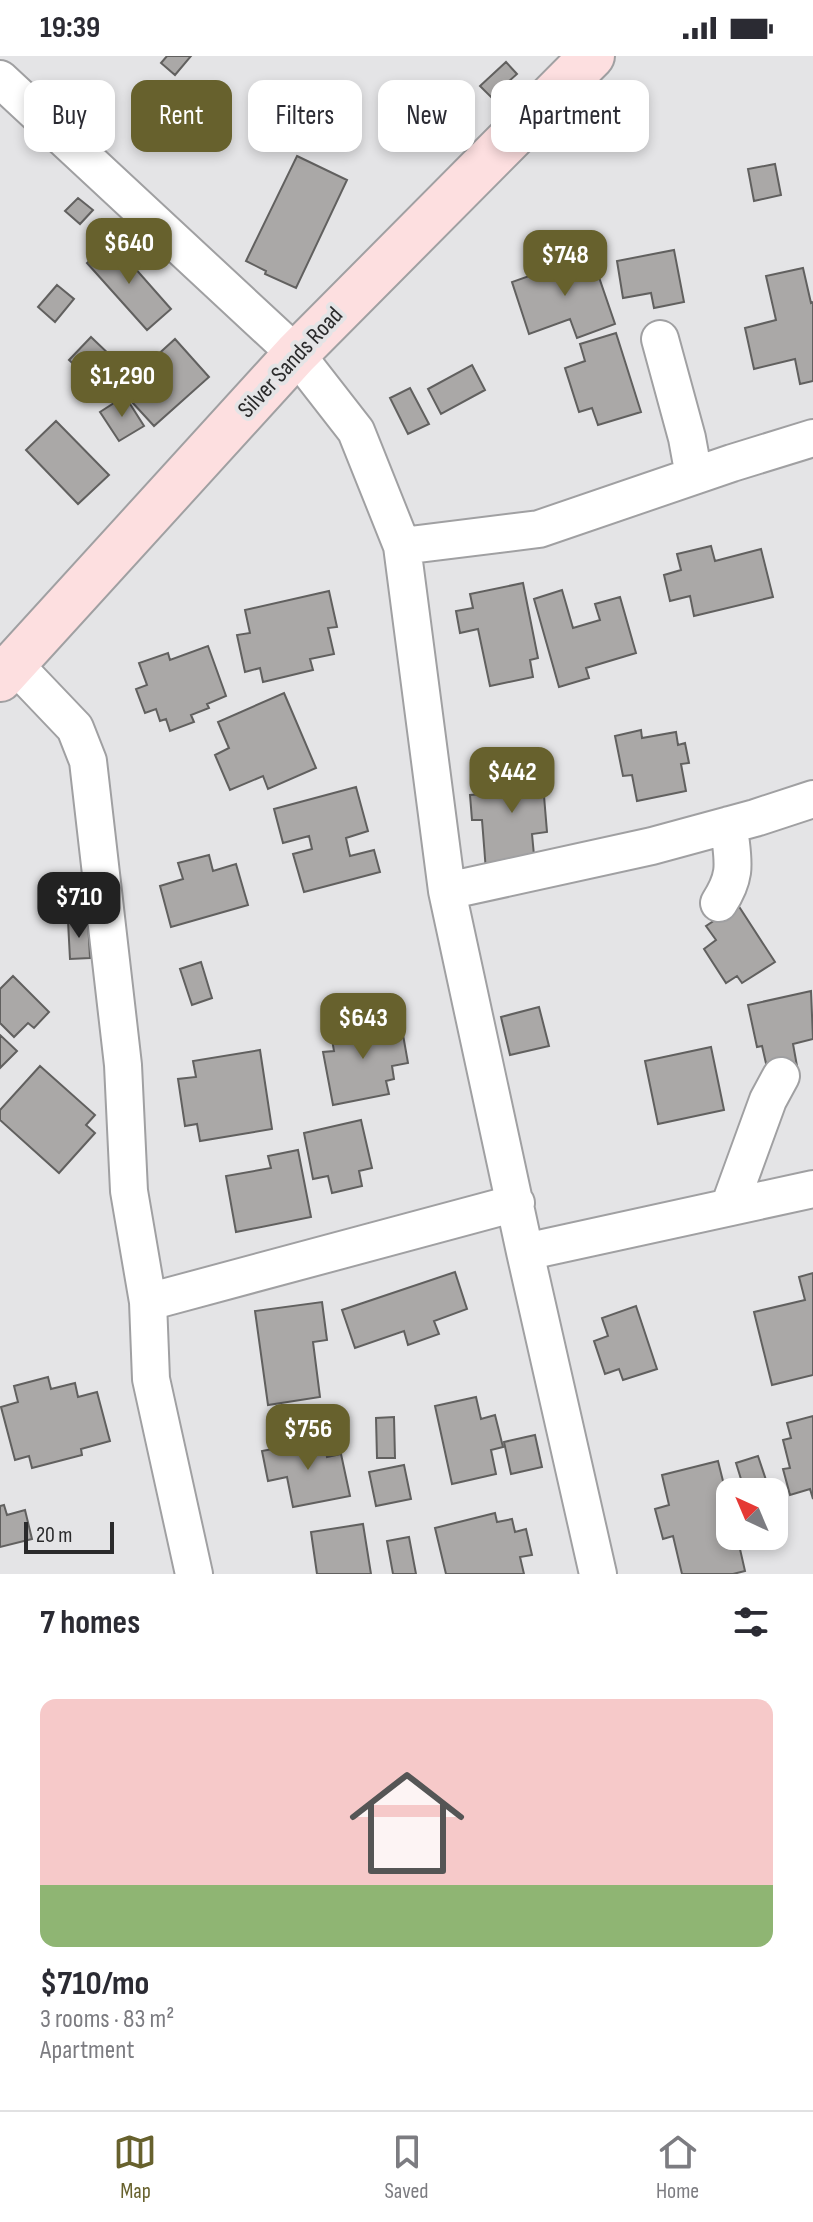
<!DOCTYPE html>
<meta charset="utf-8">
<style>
:root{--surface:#fff;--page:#f7f7f7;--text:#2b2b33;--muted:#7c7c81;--line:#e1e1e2;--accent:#67612d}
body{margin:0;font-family:"Sofia Sans Condensed",sans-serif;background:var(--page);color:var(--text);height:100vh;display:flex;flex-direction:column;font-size:30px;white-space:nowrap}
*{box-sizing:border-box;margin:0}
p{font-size:26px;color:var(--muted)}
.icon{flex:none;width:44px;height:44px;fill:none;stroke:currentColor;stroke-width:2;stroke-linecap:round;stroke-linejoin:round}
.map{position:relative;height:1518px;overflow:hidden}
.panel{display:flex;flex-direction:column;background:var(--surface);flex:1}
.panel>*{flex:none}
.hud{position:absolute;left:24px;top:24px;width:766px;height:72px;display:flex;gap:16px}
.needle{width:52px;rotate:316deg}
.fabs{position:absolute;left:716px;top:1422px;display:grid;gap:16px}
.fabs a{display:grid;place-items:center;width:72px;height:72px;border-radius:16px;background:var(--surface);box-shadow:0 4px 12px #0003;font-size:40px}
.scale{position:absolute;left:24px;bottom:20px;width:90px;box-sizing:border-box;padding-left:8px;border:4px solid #2a2a2b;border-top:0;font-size:22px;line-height:28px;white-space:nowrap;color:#2a2a2b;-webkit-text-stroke:6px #e4e4e6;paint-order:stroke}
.price{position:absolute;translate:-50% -68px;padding:0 18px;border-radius:16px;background:var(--accent);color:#fff;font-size:26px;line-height:52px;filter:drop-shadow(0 2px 4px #0008)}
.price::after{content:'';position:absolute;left:50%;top:48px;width:24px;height:18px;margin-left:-12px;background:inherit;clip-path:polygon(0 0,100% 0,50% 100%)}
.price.active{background:#222;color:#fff}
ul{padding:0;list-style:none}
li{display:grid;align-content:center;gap:16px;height:424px;padding:0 40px}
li+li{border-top:2px solid var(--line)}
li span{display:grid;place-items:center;height:248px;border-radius:16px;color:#555}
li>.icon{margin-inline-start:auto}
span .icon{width:144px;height:144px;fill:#fffc;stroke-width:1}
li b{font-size:34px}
h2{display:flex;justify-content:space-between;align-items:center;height:96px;padding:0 40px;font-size:34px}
.pill{padding:0 28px;border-radius:16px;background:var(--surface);box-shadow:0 4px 12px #0003;font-size:28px;line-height:72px}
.pill.active{background:var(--accent);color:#fff}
.status{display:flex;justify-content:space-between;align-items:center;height:56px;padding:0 40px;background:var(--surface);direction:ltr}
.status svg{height:22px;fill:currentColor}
.dock{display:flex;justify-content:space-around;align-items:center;height:112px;border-top:2px solid var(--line);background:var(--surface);font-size:22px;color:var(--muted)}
.dock a{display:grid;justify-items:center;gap:4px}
.dock .active{color:var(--accent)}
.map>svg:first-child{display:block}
.building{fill:#aaa8a7;stroke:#61605f;stroke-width:2}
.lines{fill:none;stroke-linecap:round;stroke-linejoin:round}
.street-casing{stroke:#a0a0a2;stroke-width:40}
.secondary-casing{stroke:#a0a0a2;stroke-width:48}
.street{stroke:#fff;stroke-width:36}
.secondary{stroke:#fddfe0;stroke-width:44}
.labels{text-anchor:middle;stroke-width:8;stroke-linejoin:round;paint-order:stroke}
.street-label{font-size:24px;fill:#2a2a2b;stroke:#e4e4e6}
</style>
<div class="status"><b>19:39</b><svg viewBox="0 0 49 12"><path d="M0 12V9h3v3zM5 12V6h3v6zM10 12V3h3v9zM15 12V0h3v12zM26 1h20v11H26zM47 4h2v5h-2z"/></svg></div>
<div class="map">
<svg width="813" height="1518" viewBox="0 0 813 1518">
<rect width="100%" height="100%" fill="#e4e4e6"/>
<path class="building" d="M167 0H191L175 19 161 7Z
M506 6 517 18 491 41 480 30Z
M297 100 347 124 296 232 265 218 266 215 246 205Z
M775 108 781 139 754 145 748 113Z
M78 142 93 154 80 168 65 155Z
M111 185 171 253 147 274 87 207Z
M674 194 684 246 654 252 651 237 623 242 617 205Z
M591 198 615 268 577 282 570 263 529 278 512 226Z
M803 212 811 247 813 246V325L800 328 795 303 754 313 745 272 776 264 766 220Z
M57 229 74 243 55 266 38 251Z
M616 277 641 356 598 369 592 352 579 356 565 312 585 305 580 288Z
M91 281 113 302 92 325 69 304Z
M175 283 209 321 154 370 120 333Z
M472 309 485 334 441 358 428 333Z
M410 332 429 368 408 378 390 342Z
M125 340 144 370 119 385 100 356Z
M56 365 109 419 78 448 26 394Z
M711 490 715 505 761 493 773 541 694 560 690 540 670 545 664 519 681 514 677 498Z
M523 527 538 602 530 604 533 621 490 630 478 573 460 577 456 555 473 552 470 538Z
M562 534 573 572 600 564 595 548 620 541 636 597 586 612 589 622 559 631 534 543Z
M329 535 337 571 328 572 334 598 310 603 313 614 263 626 260 612 245 616 237 579 250 577 245 554Z
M208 590 226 640 207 648 209 652 191 659 194 666 170 675 166 663 160 665 156 653 145 657 136 633 147 629 139 607 168 597 170 604Z
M284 637 316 712 268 733 263 720 230 734 215 699 229 692 218 666Z
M641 674 642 682 676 676 678 689 685 687 689 707 681 708 686 735 637 745 632 719 623 720 615 680Z
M541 704 547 776 532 778 535 810 486 815 482 764H472L470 739 496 737 494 709Z
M356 731 368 775 346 782 350 800 374 794 380 816 304 836 293 798 312 793 309 780 283 787 274 753Z
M209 799 213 815 236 808 248 849 171 871 160 830 183 823 178 807Z
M738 849 775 906 742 927 737 920 726 927 704 893 716 884 706 870Z
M88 864 90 902 70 903 68 865Z
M201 906 212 942 192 949 180 913Z
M13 920 49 956 34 972 28 967 14 981 0 967V933Z
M811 935 813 983 793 988 797 1010 768 1016 762 990 757 991 748 949Z
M539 951 549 990 510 999 501 961Z
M377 962 380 978 402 973 408 1007 392 1010 394 1023 386 1025 389 1038 333 1049 323 996 334 995 330 971Z
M0 979 17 995 0 1012Z
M711 991 724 1054 658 1068 645 1005Z
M260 994 272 1073 200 1085 197 1068 185 1070 178 1023 196 1021 193 1005Z
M40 1010 95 1059 86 1069 95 1077 59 1117 0 1064V1054Z
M361 1064 372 1112 359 1115 362 1130 332 1137 328 1120 313 1123 304 1077Z
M298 1094 311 1161 236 1176 226 1120 271 1112 268 1100Z
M455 1216 467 1253 434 1265 439 1278 408 1289 404 1275 355 1292 342 1254Z
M813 1217V1319L772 1329 754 1256 805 1244 799 1221Z
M322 1246 327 1284 313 1286 320 1341 268 1349 255 1255Z
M636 1250 657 1313 623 1324 619 1313 605 1318 594 1285 608 1280 602 1262Z
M48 1321 51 1333 75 1327 78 1341 97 1336 110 1385 81 1393 82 1399 32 1412 29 1400 15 1404 1 1351 18 1346 14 1330Z
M476 1341 481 1363 495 1359 503 1391 491 1394 496 1418 452 1428 435 1350Z
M813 1360V1443L810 1433 790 1439 783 1413 790 1412 783 1384 791 1382 787 1367Z
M394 1361 395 1402H377L376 1362Z
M535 1379 542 1411 511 1418 504 1386Z
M324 1383 327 1401 341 1398 350 1440 293 1451 287 1421 268 1425 262 1395Z
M758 1400 770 1436H745L736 1407Z
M718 1405 730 1453V1480H737L745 1515 733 1518H682L673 1480 663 1483 655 1453 669 1449 662 1419Z
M404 1409 411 1443 376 1450 369 1416Z
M4 1449 7 1459 25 1454 32 1483 0 1491V1450Z
M495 1457 497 1466 512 1463 515 1476 526 1473 532 1499 520 1501 524 1518H446L435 1472Z
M363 1468 371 1518H317L311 1476Z
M409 1481 416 1518H393L387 1485Z"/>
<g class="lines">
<defs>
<path id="street" d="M0 23 296 298 356 375 402 490 447 835 525 1196 598 1518
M660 283 687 382 694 420
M402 490 539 473 732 407 813 382
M13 607 75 672 88 705 123 1009 129 1135 148 1246 151 1323 194 1518
M447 835 652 790 755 762 813 743
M719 847C739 816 732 804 729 769
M729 1151 768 1044 781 1020
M525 1196 813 1133
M148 1246 516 1147"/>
<path id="secondary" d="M0 623 296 298 592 0"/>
</defs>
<use href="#street" class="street-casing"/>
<use href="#secondary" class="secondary-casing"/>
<use href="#street" class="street"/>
<use href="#secondary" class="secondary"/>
</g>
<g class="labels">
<g class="street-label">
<text transform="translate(290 306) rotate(-47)" y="8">Silver Sands Road</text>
</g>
</g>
</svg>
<div class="fabs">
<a><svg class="needle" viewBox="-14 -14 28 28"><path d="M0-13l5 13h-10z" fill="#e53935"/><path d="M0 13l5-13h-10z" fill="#7c7c81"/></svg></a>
</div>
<div class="scale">20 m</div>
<b class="price" style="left:129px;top:230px">$640</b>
<b class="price" style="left:565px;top:242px">$748</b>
<b class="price" style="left:122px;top:363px">$1,290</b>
<b class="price" style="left:512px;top:759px">$442</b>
<b class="price active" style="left:79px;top:884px">$710</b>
<b class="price" style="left:363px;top:1005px">$643</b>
<b class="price" style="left:308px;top:1416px">$756</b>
<div class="hud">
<a class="pill">Buy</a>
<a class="pill active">Rent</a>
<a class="pill">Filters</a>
<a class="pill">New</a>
<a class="pill">Apartment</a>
</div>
</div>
<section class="panel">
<h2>7 homes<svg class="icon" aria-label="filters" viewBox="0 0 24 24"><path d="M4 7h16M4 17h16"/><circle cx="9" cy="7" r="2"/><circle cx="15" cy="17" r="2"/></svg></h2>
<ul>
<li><span style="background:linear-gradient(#f6c9c9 75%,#8fb573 0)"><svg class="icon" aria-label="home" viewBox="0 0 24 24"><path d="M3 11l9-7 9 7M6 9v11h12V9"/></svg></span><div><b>$710/mo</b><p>3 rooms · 83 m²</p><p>Apartment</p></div></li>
</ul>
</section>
<nav class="dock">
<a class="active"><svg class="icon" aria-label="map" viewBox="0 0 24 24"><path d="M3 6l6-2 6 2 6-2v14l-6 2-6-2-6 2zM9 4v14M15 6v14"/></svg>Map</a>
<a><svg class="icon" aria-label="saved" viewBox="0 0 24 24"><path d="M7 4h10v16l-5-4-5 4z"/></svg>Saved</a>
<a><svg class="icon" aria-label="home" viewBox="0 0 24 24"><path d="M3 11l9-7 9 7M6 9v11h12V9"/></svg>Home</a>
</nav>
